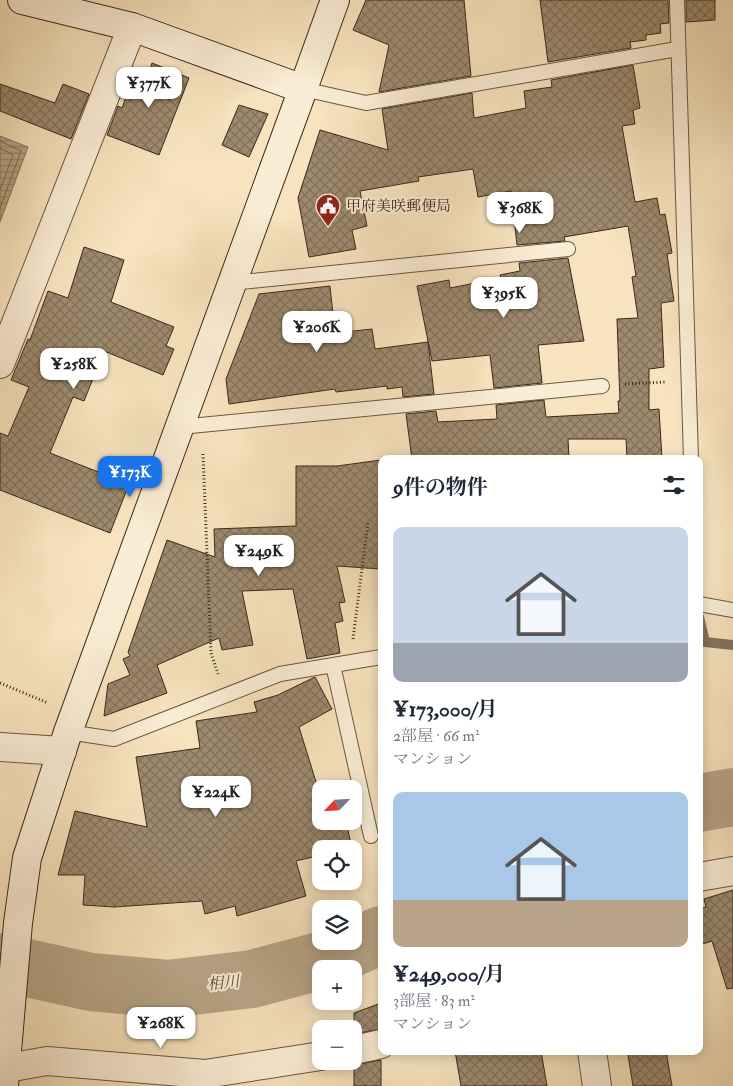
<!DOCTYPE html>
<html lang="ja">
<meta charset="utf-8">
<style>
:root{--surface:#fff;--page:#f2f2f3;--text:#1f2937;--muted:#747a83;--accent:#1a73e8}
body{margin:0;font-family:"IM FELL Double Pica","Noto Serif JP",serif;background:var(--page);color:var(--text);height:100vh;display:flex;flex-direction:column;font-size:19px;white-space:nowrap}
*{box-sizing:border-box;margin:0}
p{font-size:16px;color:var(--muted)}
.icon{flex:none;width:28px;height:28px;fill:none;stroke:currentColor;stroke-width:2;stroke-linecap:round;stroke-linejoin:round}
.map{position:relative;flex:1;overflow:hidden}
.drawer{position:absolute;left:378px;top:455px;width:325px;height:600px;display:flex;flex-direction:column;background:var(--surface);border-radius:10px;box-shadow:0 2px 12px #0003}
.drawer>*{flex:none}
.needle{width:32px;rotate:245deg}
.tools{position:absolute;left:312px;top:780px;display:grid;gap:10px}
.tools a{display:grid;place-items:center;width:50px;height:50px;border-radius:10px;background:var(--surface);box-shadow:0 2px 12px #0003;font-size:25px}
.price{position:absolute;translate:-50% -42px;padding:0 11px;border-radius:10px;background:#fff;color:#222;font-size:16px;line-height:32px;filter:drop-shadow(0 1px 2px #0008)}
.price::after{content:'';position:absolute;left:50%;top:30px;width:15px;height:11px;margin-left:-8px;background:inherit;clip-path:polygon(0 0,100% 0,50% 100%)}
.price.on{background:var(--accent);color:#fff}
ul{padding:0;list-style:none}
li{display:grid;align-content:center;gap:10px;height:265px;padding:0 15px}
li span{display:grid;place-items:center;height:155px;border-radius:10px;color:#555}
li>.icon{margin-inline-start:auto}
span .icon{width:90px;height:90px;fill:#fffc;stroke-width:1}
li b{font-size:21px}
h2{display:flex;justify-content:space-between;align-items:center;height:60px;padding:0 15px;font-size:21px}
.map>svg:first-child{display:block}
.water{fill:url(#water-rules);stroke:#85735b}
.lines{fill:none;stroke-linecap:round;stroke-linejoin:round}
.shore{stroke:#796650;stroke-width:1}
.stream{stroke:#85735b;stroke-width:10}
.river{stroke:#b7a486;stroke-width:58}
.building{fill:url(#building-cross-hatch);stroke:#3b291a}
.lane-casing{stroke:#6a5843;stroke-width:16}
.street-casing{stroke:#6a5843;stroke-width:30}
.secondary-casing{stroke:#3b291a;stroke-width:30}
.path{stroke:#3b291a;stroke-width:3;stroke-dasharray:1 2.5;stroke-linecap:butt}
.lane{stroke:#faedd5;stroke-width:14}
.street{stroke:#faedd5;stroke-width:28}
.secondary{stroke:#faedd5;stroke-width:28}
.labels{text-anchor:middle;stroke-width:4;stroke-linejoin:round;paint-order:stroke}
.poi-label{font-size:15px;fill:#3b291a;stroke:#faedd5;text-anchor:start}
.water-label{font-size:16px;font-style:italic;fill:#604e3a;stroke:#faedd5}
</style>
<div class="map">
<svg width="733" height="1086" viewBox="0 0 733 1086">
<defs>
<pattern id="water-rules" width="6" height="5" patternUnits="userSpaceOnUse" patternTransform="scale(1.25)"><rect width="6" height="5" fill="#b7a486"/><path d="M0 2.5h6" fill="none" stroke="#96866d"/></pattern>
<pattern id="building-cross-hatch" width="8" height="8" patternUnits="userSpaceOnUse" patternTransform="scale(1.25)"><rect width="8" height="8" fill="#9d8a6f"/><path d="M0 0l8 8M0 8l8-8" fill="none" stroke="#81715a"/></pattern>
</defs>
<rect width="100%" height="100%" fill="#f7e3be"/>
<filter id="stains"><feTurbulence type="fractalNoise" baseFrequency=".004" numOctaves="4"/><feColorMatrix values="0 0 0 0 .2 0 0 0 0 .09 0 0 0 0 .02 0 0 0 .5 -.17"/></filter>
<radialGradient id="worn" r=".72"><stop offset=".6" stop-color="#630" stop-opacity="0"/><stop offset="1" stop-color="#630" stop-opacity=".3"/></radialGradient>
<path class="water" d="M0 136 28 147 0 222Z"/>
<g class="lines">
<path class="shore" d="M0 141 21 151 0 208
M0 148 13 155 0 190"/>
<path class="stream" d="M699 617 705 642 733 645"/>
<path class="river" d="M699 803 733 797
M0 962 91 982 168 989 252 979 327 959 381 935"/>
</g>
<path class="building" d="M366 0H464L471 76 379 92 389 45 353 30Z
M540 0H668L669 23 660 24 661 33 646 35V40L630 42 631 48 548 62Z
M686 0H715V20L686 22Z
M152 63 189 78 159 155 107 135 118 106 122 108 135 73 147 78Z
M633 65 640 108 633 110 635 124 622 126 635 202 657 198 660 215 665 214 672 253 667 254 674 301 661 303 664 367 649 369V410L659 409 662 459H627L626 439H568L569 458 412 459 406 414 436 411 438 422 497 419 496 405 544 400 546 417 619 413 618 401H620L617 319 638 318 632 277 636 276 628 226 564 237 565 241 517 245 511 191 478 197 473 169 418 177 419 181 360 191 367 226 352 230 356 249 309 257 298 198 320 130 388 150 382 109 472 93 474 118 526 108 524 91 552 87 551 80Z
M0 84 55 103 63 84 89 94 71 139 0 111Z
M239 105 268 114 249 157 222 145Z
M84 247 124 260 111 302 174 327 166 346 174 349 163 375 104 351 84 401 73 397 50 453 129 484 110 533 0 490V433L8 436 29 387 11 380 28 339 30 340 48 291 68 298Z
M568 258 584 341 538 345 542 383 494 388 490 355 432 361 417 286 449 280 450 288 501 278 500 275 520 271 519 263Z
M330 286 335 333 372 329 375 349 428 342 434 394 403 397 402 387 387 389V386L336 392 335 389 229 404 226 379 259 294Z
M381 460V569L337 566 345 602 339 603 343 621 335 623 340 653 307 659 293 589 242 591 253 645 222 650 219 638 157 665 167 693 104 716 108 684 130 675 123 659 130 656 128 652 167 540 215 557 214 529 296 526V466H337Z
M315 677 332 709 299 727 321 798V821H346L352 849H321V855L296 861 306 896 237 916 235 906 205 914 202 901 114 907 83 905 85 875H58L75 811 147 827 136 757 200 748 196 721 257 712 254 702 278 695Z
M733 890V988L727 989 712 941 699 945V909L706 907 704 899Z
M381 1003V1029L354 1034V1013Z
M455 1051H541L547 1086H461Z
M649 1051H666L672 1086H633L628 1055Z
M381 1060V1086H354V1065Z"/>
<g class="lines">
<defs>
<path id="lane" d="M677 0 691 459
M303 89 366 103 677 49
M232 283 568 249
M180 427 602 386
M699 604 733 610
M333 665 371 836
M68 732 114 739 280 674 381 657"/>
<path id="street" d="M0 364 132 27
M0 747 62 751
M699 877 733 871
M354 1050 381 1044
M592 1051 597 1086
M7 1068 47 1061 205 1074 321 1056"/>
<path id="secondary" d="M22 0 132 27 303 89 335 0
M4 1086 18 923 27 858 68 732 303 89"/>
</defs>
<use href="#lane" class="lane-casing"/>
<use href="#street" class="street-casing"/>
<use href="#secondary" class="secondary-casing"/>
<path class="path" d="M625 384 666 382
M203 454 211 653 218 674
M353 639 368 522
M0 683 48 703"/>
<use href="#lane" class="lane"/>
<use href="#street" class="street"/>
<use href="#secondary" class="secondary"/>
</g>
<defs>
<symbol id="civic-pin" viewBox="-11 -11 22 30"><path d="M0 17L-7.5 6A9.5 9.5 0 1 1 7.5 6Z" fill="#8f2418" stroke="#faedd5"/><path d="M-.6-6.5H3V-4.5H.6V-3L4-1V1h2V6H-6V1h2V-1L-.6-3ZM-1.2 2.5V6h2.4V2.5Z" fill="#fff"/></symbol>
</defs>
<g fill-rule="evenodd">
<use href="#civic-pin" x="314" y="192" width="28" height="38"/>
</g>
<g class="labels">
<g class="poi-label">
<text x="346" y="211">甲府美咲郵便局</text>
</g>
<g class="water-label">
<text transform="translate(223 982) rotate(-6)" y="6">相川</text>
</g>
</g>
<rect width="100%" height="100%" filter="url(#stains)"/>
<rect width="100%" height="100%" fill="url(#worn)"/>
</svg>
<div class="tools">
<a><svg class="needle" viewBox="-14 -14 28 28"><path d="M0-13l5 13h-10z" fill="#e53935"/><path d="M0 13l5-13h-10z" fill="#747a83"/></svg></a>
<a><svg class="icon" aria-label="locate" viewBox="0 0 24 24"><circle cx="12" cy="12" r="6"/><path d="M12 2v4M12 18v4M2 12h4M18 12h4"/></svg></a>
<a><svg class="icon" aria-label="layers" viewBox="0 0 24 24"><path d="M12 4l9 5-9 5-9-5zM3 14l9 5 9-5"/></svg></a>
<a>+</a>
<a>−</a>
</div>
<b class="price" style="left:149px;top:109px">¥377K</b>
<b class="price" style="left:520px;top:234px">¥368K</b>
<b class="price" style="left:504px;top:319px">¥395K</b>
<b class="price" style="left:317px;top:353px">¥206K</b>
<b class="price" style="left:74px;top:390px">¥258K</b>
<b class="price on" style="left:130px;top:498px">¥173K</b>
<b class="price" style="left:259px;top:577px">¥249K</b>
<b class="price" style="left:216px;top:818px">¥224K</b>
<b class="price" style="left:161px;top:1049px">¥268K</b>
<section class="drawer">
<h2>9件の物件<svg class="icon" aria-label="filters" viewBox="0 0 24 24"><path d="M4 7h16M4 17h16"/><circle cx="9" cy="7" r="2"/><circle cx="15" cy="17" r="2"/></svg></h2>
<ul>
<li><span style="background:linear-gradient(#c9d6e8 75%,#9aa5b1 0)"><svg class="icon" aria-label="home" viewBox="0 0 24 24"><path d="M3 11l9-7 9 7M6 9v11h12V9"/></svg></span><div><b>¥173,000/月</b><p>2部屋 · 66 m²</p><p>マンション</p></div></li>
<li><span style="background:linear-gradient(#a9c7e8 70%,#b9a48a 0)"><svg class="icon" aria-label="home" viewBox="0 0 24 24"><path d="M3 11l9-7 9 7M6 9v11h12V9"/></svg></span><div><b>¥249,000/月</b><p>3部屋 · 83 m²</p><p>マンション</p></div></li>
</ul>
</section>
</div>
